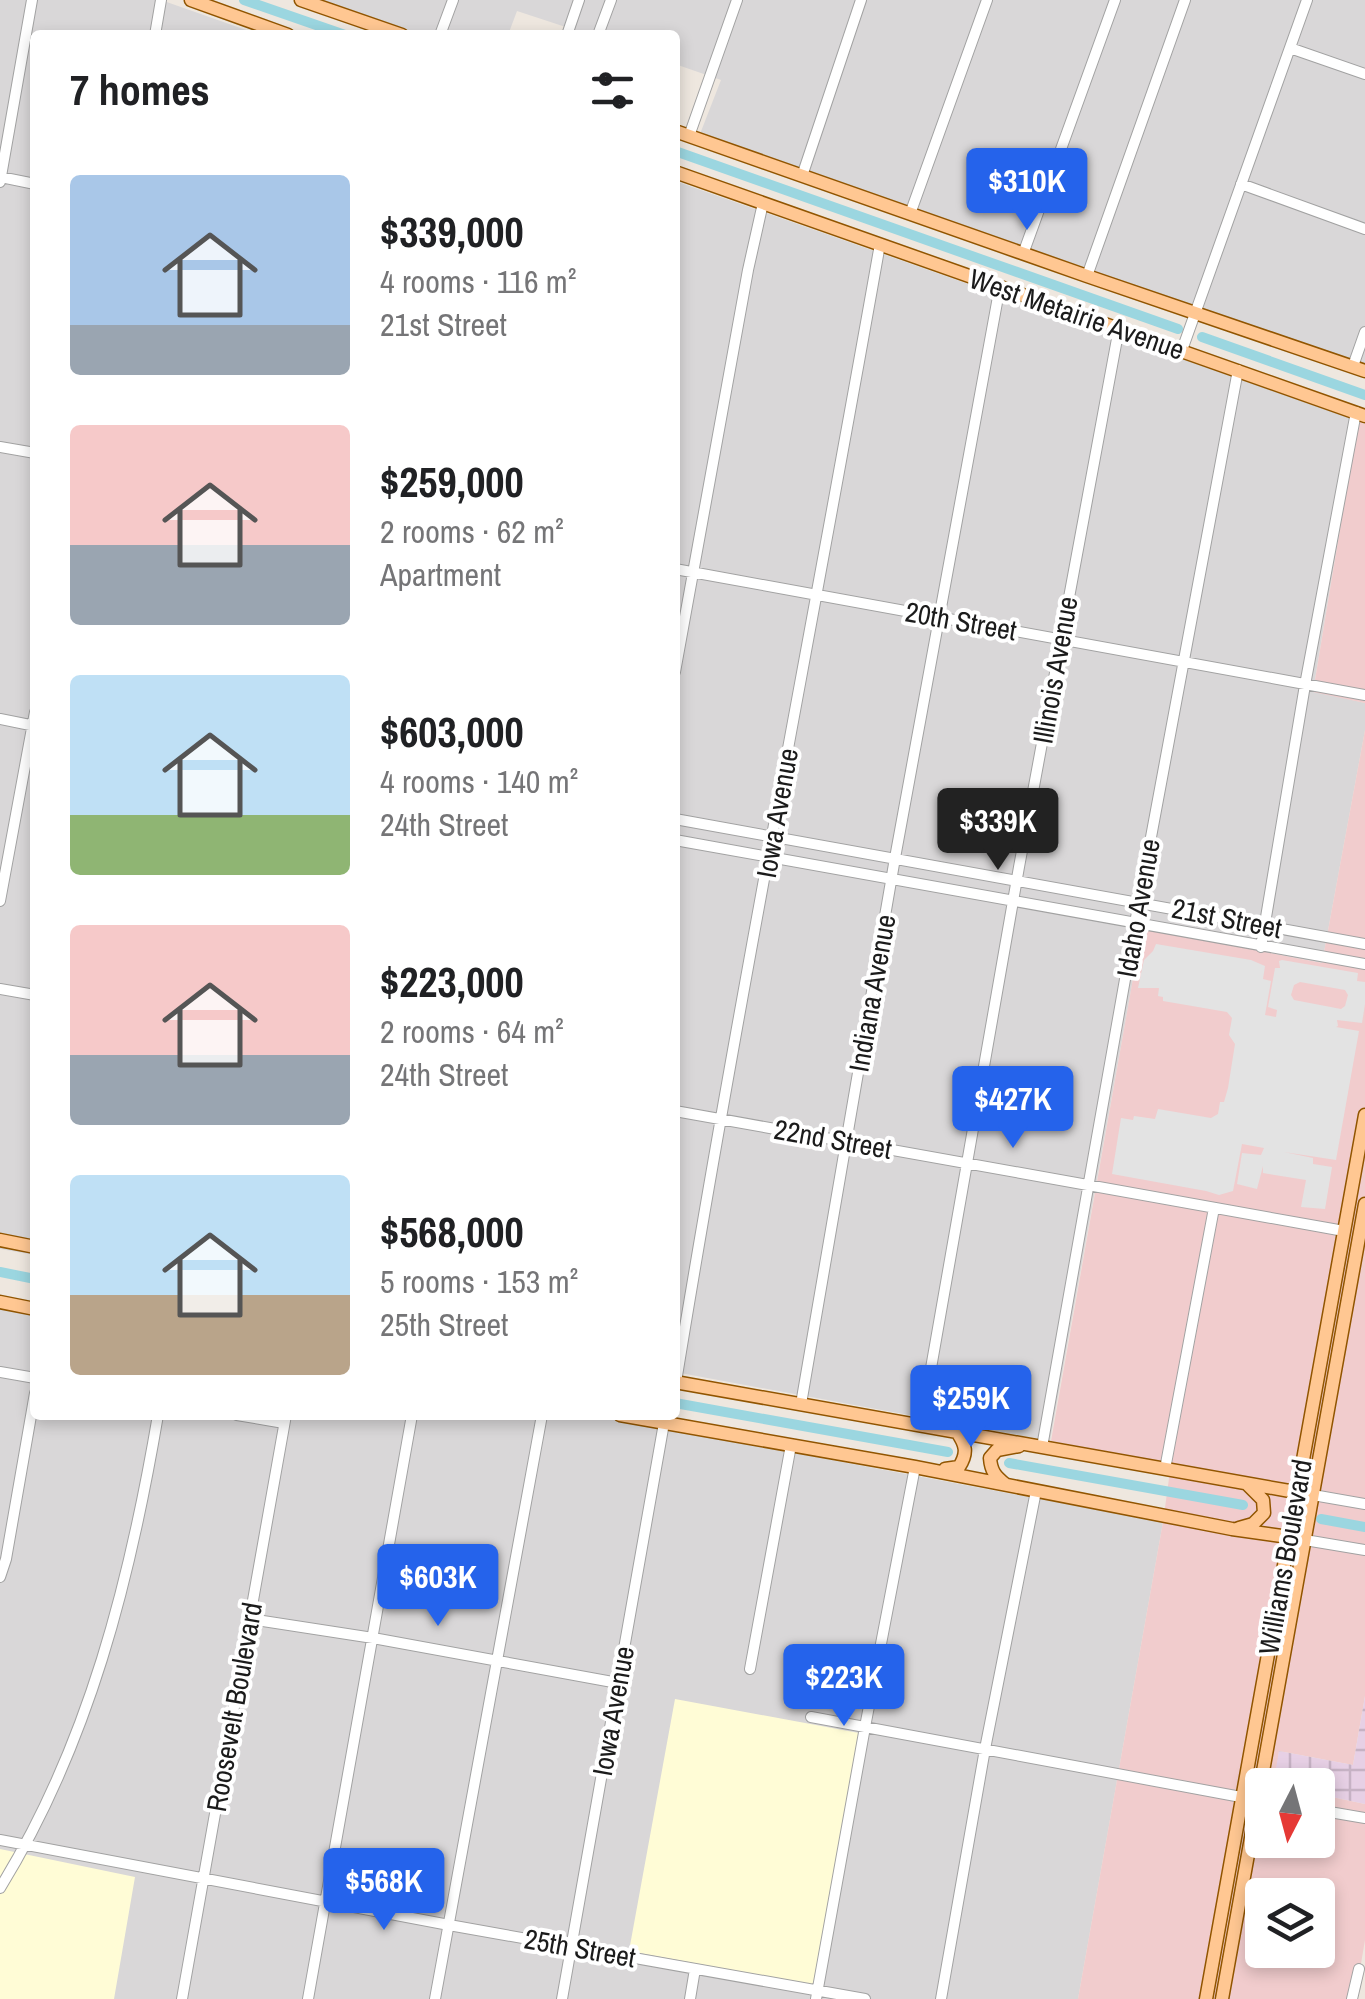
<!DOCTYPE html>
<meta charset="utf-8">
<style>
:root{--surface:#fff;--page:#f2f2f2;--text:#202124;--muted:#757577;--accent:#2563eb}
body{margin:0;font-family:"Archivo Narrow",sans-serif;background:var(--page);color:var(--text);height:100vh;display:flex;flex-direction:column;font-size:38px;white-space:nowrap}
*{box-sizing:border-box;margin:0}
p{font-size:32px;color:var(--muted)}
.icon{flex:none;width:55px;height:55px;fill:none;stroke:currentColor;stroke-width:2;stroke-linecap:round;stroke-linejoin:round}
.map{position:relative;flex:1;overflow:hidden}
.sheet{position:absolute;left:30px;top:30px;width:650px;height:1390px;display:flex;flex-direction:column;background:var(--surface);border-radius:10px;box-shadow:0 5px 15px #0003}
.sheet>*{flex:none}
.needle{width:65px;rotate:186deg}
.buttons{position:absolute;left:1245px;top:1768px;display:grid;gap:20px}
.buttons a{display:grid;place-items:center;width:90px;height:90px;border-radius:10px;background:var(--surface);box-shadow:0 5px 15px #0003;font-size:50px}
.price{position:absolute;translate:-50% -85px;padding:0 22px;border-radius:10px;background:var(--accent);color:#fff;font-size:32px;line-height:65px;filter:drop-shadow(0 2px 5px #0008)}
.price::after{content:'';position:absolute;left:50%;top:60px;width:30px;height:22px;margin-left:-15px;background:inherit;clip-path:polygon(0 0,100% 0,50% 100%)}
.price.active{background:#222;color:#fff}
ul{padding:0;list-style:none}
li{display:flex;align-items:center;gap:30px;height:250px;padding:0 40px}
li span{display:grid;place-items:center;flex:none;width:280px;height:200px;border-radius:10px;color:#555}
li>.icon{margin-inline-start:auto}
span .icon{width:120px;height:120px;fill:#fffc;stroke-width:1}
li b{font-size:42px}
h2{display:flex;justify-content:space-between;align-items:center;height:120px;padding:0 40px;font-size:42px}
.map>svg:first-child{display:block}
.residential{fill:#d9d7d8}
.commercial{fill:#f1cccd;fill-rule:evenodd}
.industrial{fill:url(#industrial-grid)}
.education{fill:#fffcd6}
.parking{fill:#e3e3e3;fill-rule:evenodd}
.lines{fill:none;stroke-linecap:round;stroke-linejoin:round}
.canal{stroke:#9bd6e0;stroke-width:10}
.minor-casing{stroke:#a2a2a2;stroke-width:12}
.major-casing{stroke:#915500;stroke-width:15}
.minor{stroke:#fff;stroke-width:10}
.major{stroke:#ffc792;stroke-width:12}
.labels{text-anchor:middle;stroke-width:8;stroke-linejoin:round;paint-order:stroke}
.street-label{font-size:28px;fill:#1b1b1b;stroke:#fff}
</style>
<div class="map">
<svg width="1365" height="1999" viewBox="0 0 1365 1999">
<defs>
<pattern id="industrial-grid" width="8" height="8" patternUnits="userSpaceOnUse" patternTransform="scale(2.5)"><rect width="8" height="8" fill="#e7d0e5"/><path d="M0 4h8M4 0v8" fill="none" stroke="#c6b2c4"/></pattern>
</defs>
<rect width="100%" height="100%" fill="#eee7df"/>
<path class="residential" d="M0 0H161L260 35H35V1255L0 1249Z
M317 0H1365V367L700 134 721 80 675 64V35H590L517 11 508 35H418Z
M675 181 1358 421 1313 691 1365 703V730L1322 963 1142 929 1050 1441 675 1372Z
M0 1304 35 1311V1415H591L1163 1522 1078 1999H0Z"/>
<path class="commercial" d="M1358 421 1365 424V703L1313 692Z
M1365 730V1696L1353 1765 1279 1751 1275 1785H1262V1840H1318V1794L1365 1804V1940L1355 1999H1078L1163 1522 1171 1464 1051 1441 1142 928 1322 963ZM1262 1895H1318V1950H1262Z"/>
<path class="industrial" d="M1365 1696V1804L1318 1794V1785H1273L1279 1751 1353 1765Z"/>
<path class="education" d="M675 1699 859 1733 813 1985 629 1951Z
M0 1849 135 1877 114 1999H0Z"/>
<path class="parking" d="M1156 944 1251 960 1265 966 1263 979 1271 981 1265 1015 1276 1017 1277 1010 1268 1007 1275 968H1280L1279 961 1282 960 1358 973 1357 981 1365 982V1004L1362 1023 1337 1020 1338 1026 1336 1027 1359 1031 1336 1160 1284 1152 1313 1158V1164L1332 1167 1325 1209 1301 1207 1306 1180 1263 1173V1166L1257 1189 1237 1184 1242 1153 1261 1155 1264 1148 1242 1144 1233 1191 1219 1195 1206 1191 1112 1174 1121 1118 1133 1120 1134 1116 1155 1119 1158 1109 1211 1118 1218 1114 1220 1102H1224L1228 1088 1235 1044 1229 1035 1232 1018 1227 1012 1163 1001V997L1158 996 1159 988H1138L1144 960 1153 951ZM1300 982 1345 990 1348 995 1345 1006 1341 1009 1294 1000 1291 995 1294 985Z"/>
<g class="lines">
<path class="canal" d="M244 0 345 35
M675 151 1178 329
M1202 337 1365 395
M0 1272 35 1279
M675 1403 948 1452
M1009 1463 1243 1505
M1321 1519 1365 1527"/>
<defs>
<path id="minor" d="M155 35 161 0
M440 35 453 0
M567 35 579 0
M598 35 611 0
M1290 48 1365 74
M689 136 737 0
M802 176 861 0
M0 177 35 184
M0 182 32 0
M1241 184 1365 229
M910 214 987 0
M1023 254 1115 0
M1087 276 1185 0
M1182 350 1307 0
M1353 366 1365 332
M0 447 35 453
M675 569 1365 695
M675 672 748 270 763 203
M0 719 35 726
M675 819 1365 944
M675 840 1365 964
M0 901 35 712
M1261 947 1305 685 1356 412
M0 989 35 995
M675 1111 1344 1231
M0 1372 35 1378
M676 1382C738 1002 813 624 880 244
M801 1404 895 858 1000 286
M237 1415 284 1423
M921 1425 1019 867 1119 328
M1042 1447 1135 923 1238 370
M1165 1469 1214 1208
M1313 1495 1365 1504
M1305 1540 1365 1550
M0 1577 6 1559 35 1393
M250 1619 373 1638 618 1683
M750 1669 791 1445
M811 1717 1241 1797
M1318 1810 1365 1818
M0 1840 449 1925 865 1999
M0 1888C89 1744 130 1580 158 1415
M182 1999 286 1415
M308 1999 412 1415
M435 1999 542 1415
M562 1999 664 1423
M690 1999 695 1969
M816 1999 865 1727 915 1467
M941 1999 985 1749 1036 1491
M1352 1999 1359 1969"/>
<path id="major" d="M191 0 288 35
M301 0 402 35
M675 131 1087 276 1365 371
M675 172 1365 416
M0 1240 35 1247
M0 1302 35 1309
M675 1382 1301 1493
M620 1415 915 1467 1232 1529 1296 1538
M945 1469 959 1467C968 1453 966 1445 957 1432
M1005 1484C995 1476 991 1471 990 1458L997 1450 1019 1446
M1239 1528 1253 1524 1264 1513 1263 1500 1248 1485
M1206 1999 1365 1115
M1222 1999 1365 1204"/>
</defs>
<use href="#minor" class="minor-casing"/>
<use href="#major" class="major-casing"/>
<use href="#minor" class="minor"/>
<use href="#major" class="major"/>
</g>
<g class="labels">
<g class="street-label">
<text transform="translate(1077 314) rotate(19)" y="10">West Metairie Avenue</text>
<text transform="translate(961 621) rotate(10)" y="10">20th Street</text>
<text transform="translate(1055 670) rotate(-80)" y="10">Illinois Avenue</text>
<text transform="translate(777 813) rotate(-80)" y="10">Iowa Avenue</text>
<text transform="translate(1138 908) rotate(-80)" y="10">Idaho Avenue</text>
<text transform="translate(1227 918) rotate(11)" y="10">21st Street</text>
<text transform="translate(872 993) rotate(-80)" y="10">Indiana Avenue</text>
<text transform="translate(833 1139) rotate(10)" y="10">22nd Street</text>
<text transform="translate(1285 1557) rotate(-80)" y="10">Williams Boulevard</text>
<text transform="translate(234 1707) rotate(-80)" y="10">Roosevelt Boulevard</text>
<text transform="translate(613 1711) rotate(-80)" y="10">Iowa Avenue</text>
<text transform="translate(580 1948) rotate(10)" y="10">25th Street</text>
</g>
</g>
</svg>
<div class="buttons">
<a><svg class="needle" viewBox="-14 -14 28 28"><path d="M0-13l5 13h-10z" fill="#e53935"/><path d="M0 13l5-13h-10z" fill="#757577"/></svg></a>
<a><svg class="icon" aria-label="layers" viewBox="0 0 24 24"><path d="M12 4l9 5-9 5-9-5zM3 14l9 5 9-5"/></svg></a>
</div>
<b class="price" style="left:1027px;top:233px">$310K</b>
<b class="price active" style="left:998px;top:873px">$339K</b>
<b class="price" style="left:1013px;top:1151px">$427K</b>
<b class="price" style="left:971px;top:1450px">$259K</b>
<b class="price" style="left:438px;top:1629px">$603K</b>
<b class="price" style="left:844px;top:1729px">$223K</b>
<b class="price" style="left:384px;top:1933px">$568K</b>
<section class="sheet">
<h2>7 homes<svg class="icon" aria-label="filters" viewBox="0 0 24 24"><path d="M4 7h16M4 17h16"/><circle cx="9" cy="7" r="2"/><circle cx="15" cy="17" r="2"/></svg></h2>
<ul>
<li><span style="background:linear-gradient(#a9c7e8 75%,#9aa5b1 0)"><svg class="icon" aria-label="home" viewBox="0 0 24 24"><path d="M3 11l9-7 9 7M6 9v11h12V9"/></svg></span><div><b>$339,000</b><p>4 rooms · 116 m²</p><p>21st Street</p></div></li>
<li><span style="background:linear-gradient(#f6c9c9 60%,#9aa5b1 0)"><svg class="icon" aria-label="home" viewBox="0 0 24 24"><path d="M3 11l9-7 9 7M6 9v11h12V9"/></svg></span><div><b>$259,000</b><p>2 rooms · 62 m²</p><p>Apartment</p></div></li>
<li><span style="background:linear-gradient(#bfe0f5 70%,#8fb573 0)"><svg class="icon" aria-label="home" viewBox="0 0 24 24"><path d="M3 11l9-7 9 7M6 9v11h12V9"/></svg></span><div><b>$603,000</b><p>4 rooms · 140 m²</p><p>24th Street</p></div></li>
<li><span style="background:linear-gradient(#f6c9c9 65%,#9aa5b1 0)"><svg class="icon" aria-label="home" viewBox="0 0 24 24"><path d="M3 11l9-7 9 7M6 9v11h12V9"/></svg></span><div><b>$223,000</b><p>2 rooms · 64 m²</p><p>24th Street</p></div></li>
<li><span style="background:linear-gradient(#bfe0f5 60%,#b9a48a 0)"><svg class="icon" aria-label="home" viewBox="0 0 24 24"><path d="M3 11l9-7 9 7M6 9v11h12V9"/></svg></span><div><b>$568,000</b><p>5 rooms · 153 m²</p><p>25th Street</p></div></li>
</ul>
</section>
</div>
